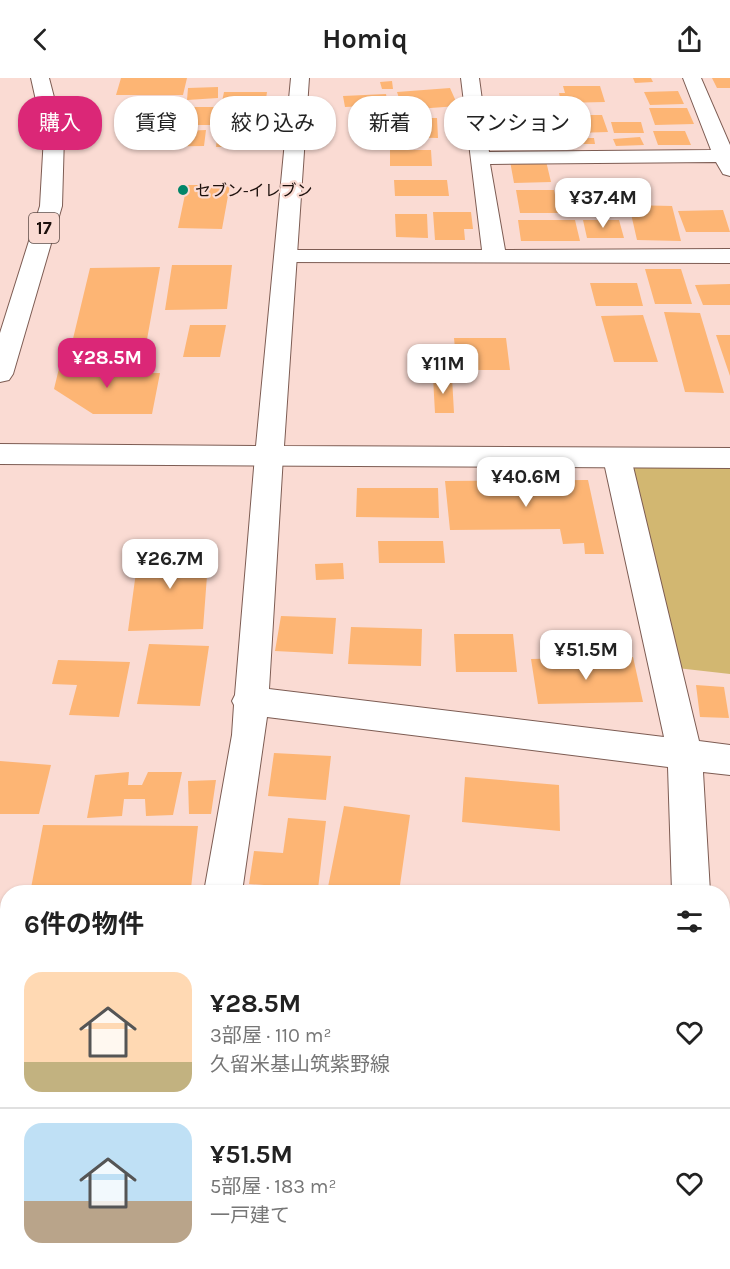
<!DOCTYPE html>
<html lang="ja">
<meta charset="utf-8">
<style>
:root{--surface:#fff;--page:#f2f2f2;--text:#222;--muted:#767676;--line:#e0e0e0;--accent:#db2777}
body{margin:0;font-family:Karla,"Noto Sans JP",sans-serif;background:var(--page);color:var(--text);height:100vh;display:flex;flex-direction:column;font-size:22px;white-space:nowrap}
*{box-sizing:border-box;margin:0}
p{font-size:20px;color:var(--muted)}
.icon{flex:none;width:33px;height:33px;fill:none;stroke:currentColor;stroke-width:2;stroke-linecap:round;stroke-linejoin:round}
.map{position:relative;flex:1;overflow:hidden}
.drawer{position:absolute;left:0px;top:807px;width:730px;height:384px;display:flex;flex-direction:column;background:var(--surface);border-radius:24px 24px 0 0;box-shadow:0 2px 4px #0004}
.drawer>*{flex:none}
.top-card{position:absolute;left:18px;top:18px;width:694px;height:54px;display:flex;gap:12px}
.price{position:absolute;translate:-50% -51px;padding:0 14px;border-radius:12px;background:#fff;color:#222;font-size:20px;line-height:39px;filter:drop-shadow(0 2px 3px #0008)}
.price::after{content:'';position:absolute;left:50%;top:36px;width:18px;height:14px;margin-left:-9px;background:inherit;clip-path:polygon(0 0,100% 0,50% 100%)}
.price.active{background:var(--accent);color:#fff}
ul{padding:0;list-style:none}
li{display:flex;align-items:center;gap:18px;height:150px;padding:0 24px}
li+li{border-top:2px solid var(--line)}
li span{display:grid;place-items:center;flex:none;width:168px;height:120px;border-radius:18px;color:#555}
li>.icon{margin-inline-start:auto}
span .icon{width:72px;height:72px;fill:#fffc;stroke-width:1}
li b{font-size:26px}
h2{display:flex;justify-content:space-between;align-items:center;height:72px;padding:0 24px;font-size:26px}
.tag{padding:0 21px;border-radius:24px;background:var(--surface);box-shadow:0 2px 4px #0004;font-size:21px;line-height:54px}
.tag.active{background:var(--accent);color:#fff}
header{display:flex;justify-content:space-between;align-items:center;height:78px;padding:0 24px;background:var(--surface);font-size:27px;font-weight:700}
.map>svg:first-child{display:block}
.green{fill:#d2b771}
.building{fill:#fdb574}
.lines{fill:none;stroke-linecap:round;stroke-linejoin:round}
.street-casing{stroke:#7d5c53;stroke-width:2}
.secondary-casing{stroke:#7d5c53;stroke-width:2}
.primary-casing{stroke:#7d5c53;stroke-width:2}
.street{fill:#fff;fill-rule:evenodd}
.secondary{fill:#fff;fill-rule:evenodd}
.primary{fill:#fff;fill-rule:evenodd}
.poi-dot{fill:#018568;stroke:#fadbd3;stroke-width:2}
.labels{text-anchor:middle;stroke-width:4.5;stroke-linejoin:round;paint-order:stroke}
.far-poi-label{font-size:16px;fill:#1b0f0b;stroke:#fadbd3;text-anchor:start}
.shield{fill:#fadbd3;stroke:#5e4c47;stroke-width:1.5}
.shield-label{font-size:18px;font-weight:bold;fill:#1b0f0b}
</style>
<header><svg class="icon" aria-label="back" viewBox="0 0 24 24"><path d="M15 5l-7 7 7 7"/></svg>Homiq<svg class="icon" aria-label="share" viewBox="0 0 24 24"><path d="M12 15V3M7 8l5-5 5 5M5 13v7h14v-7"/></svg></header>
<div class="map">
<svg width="730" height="1191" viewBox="0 0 730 1191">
<rect width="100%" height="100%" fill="#fadbd3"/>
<path class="green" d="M630 387 730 388V596L677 590Z"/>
<path class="building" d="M121 0H187L183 17H116Z
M633 0H651L653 4 635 5Z
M712 0H730V10H717Z
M392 3 393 11H382L380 4Z
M563 8H600L605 24 561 25 559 15H565Z
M218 9V20L187 22 188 10Z
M450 10 458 28 403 32 397 14Z
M678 13 684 26 650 27 644 14Z
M224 14H267L262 48H217Z
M386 16 388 27 345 29 343 18Z
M149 29H215L212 47H145Z
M649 30H687L694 46 655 47Z
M527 35H562L565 50 530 49Z
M570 37H602L608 54 576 55Z
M390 40H437L438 60 390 59Z
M489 41H522L525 63H490Z
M611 44H641L644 55H614Z
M138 48H184L183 53 206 52 204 68 133 69Z
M218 51H245L244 57H249V62H243L242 69H216Z
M653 53H685L691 67H658Z
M640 59 644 67 616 68 613 61Z
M573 60H594L595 66H574Z
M390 72H431L432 88H390Z
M510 83H546L551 104 514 105Z
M394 102H447L449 118H395Z
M187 107H230L222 151 178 150Z
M605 109 611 128 565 132 560 112Z
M516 112H554L559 135H520Z
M629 127 672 128 681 163 637 162Z
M723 132 730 154H686L678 133Z
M433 134H471L473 151H464L465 162H435Z
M395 136H427L428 160 396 159Z
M518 142H575L580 163H521Z
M583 142H619L624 160H587Z
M172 187H232L227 231 165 232Z
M160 189 146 267 71 269 90 190Z
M645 191H681L692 226H655Z
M590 205H637L643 228H596Z
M730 206V227H703L695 207Z
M664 234 700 235 724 315 685 314Z
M643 237 658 284H614L601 238Z
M190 247H226L220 279H183Z
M716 257H730V298Z
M454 260H506L510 292H457Z
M62 278 108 295H160L152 336H93L54 311Z
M433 299H452L454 335H435Z
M588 402 604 476H585L584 465 563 466 560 451 450 452 445 403Z
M357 410H438L439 440 356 439Z
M378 463H443L445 485H379Z
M209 471 203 551 128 553 139 472Z
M343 485 344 501 316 502 315 486Z
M281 538 336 540 333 576 275 573Z
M351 549 422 551 421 588 348 586Z
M454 556H513L517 594H456Z
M149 566 209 568 200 628 137 626Z
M633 579 643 624 538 626 531 581Z
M58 582 130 584 119 639 69 637 77 607 52 606Z
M696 607 724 609 729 640 700 639Z
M274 675 331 678 326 722 268 718Z
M0 683 51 687 39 736H0Z
M129 694 128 707H142L148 694H182L173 737 146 738 145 721H124L122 738 87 740 95 697Z
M465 699 559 707 560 753 462 744Z
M216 702 211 736H189L188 703Z
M344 728 410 737 399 814H327Z
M288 740 326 743 318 811 249 806 254 773 283 775Z
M43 747 198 748 191 810H31Z
M0 842H8V941H0Z
M728 849H730V929L727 928Z
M0 993H8V1055H0Z
M723 1014 730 1015V1191H692V1184H723Z
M0 1075H8V1184H54L53 1191H0Z"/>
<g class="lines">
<defs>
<path id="street" d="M461 0H479L489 74 711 72 683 0H701L730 67V98L723 96 716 84 490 86 505 172 730 171V185L278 184 274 179 278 174 286 172H482Z
M269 368 279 371 283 378 269 611 664 659 603 380 607 373 617 370 627 373 631 380 699 663 730 667V697L703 694 710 814H672L668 689 267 639 242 814H204L232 657 234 627 232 623 235 617 255 378 259 371Z
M138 1184H184L183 1191H135Z
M525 1184H571V1191H523Z"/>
<path id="secondary" d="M291 0H309L284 368 730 370V390L0 386V366L256 368Z"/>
<path id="primary" d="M31 0H49L64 58 62 128 13 296 9 302 0 304V255L40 128 44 58Z"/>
</defs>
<use href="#street" class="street-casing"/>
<use href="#secondary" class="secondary-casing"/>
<use href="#primary" class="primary-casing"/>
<use href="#street" class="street"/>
<use href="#secondary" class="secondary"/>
<use href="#primary" class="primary"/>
</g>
<circle class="poi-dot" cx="183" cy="112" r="6"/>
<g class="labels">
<g class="far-poi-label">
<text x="195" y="118">セブン-イレブン</text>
</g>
<rect class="shield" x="29" y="135" width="30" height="30" rx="4.5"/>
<g class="shield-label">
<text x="44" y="156">17</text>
</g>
</g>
</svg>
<b class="price" style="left:603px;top:151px">¥37.4M</b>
<b class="price active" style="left:107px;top:311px">¥28.5M</b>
<b class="price" style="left:443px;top:317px">¥11M</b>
<b class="price" style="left:526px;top:430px">¥40.6M</b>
<b class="price" style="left:170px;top:512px">¥26.7M</b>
<b class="price" style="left:586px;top:603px">¥51.5M</b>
<div class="top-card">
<a class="tag active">購入</a>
<a class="tag">賃貸</a>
<a class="tag">絞り込み</a>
<a class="tag">新着</a>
<a class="tag">マンション</a>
</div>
<section class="drawer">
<h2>6件の物件<svg class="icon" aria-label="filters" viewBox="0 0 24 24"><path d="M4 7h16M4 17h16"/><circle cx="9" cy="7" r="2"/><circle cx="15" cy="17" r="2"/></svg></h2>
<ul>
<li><span style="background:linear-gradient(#ffd9b3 75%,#c2b280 0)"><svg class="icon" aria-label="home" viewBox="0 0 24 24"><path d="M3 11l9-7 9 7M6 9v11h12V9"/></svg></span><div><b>¥28.5M</b><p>3部屋 · 110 m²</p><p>久留米基山筑紫野線</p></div><svg class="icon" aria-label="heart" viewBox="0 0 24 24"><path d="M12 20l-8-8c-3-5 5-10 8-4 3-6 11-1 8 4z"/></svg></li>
<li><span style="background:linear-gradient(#bfe0f5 65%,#b9a48a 0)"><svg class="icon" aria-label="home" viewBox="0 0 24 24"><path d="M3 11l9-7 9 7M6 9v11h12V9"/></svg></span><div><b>¥51.5M</b><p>5部屋 · 183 m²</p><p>一戸建て</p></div><svg class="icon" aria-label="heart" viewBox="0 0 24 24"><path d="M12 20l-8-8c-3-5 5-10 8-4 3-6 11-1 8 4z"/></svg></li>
</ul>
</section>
</div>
